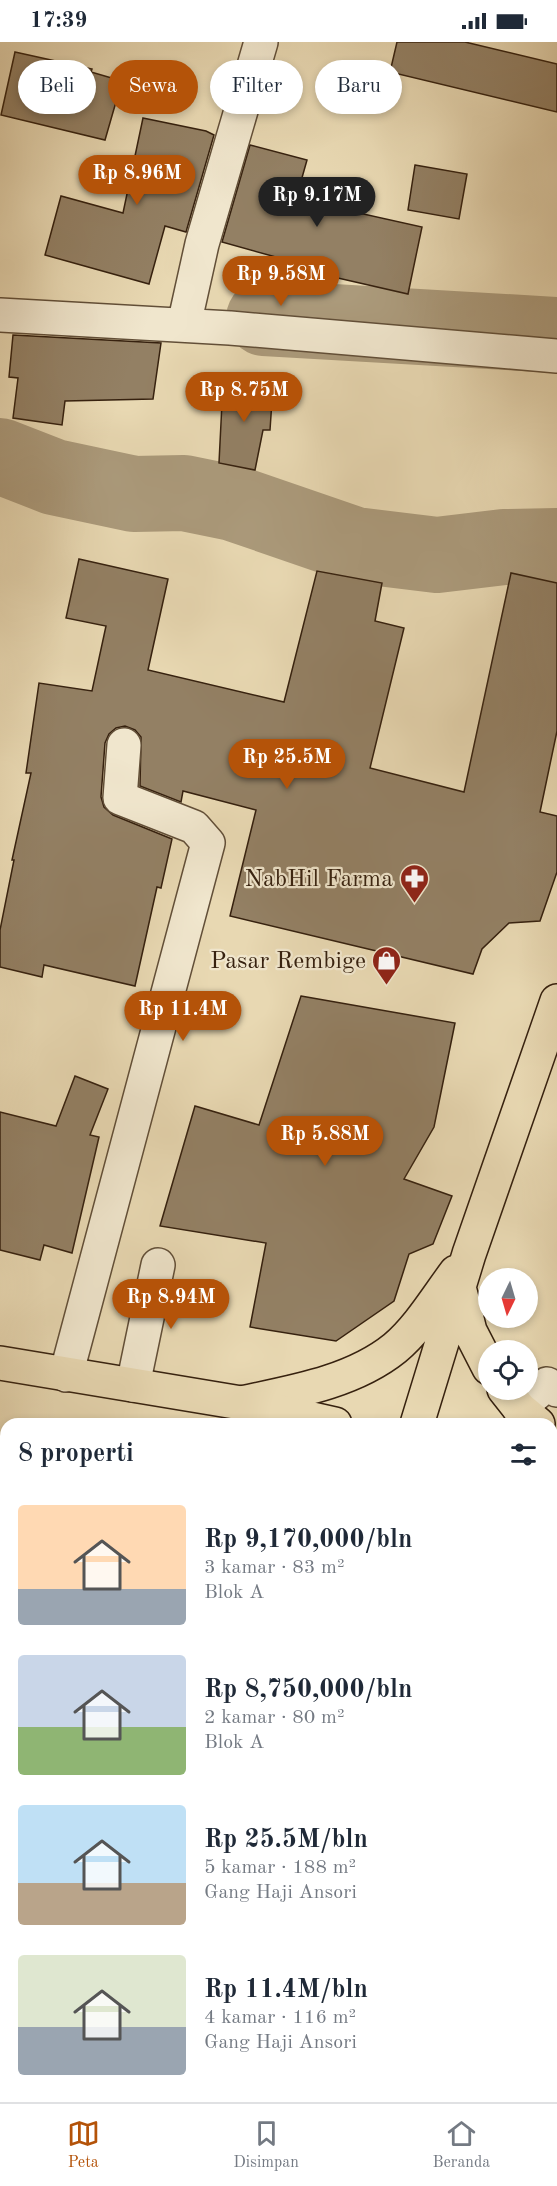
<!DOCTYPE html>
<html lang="id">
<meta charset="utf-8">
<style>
:root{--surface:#fff;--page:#f6f6f7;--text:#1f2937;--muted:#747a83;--line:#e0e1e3;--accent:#b45309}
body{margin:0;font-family:"Old Standard TT",serif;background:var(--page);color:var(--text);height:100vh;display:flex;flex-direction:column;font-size:22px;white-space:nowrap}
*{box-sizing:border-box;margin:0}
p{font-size:20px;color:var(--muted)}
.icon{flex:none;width:33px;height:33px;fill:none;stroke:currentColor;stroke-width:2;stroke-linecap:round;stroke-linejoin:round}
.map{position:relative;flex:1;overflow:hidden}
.details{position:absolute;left:0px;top:1376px;width:558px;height:686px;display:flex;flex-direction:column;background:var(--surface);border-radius:18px 18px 0 0;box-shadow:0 3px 9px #0003}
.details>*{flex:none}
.hud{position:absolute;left:18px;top:18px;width:522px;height:54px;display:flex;gap:12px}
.needle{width:39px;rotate:185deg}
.tools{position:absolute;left:478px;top:1226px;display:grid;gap:12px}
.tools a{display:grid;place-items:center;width:60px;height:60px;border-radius:50%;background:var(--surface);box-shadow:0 3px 9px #0003;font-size:30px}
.price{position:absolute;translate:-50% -51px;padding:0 14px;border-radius:21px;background:var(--accent);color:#fff;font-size:20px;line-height:39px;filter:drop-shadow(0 2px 3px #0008)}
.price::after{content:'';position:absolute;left:50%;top:36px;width:18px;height:14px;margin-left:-9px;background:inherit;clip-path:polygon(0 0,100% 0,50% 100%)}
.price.current{background:#222;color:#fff}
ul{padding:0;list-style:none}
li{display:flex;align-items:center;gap:18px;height:150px;padding:0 18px}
li span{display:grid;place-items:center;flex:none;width:168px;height:120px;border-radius:6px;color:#555}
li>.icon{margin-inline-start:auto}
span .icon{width:72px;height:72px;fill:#fffc;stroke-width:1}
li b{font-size:26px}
h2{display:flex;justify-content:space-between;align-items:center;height:72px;padding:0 18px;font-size:26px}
.chip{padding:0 21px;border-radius:27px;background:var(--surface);box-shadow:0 3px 9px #0003;font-size:21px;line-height:54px}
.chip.current{background:var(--accent);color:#fff}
.status{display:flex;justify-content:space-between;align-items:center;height:42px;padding:0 30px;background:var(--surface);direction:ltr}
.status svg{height:16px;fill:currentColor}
.menu{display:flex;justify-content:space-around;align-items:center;height:84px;border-top:2px solid var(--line);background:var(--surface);font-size:16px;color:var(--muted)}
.menu a{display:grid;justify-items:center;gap:3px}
.menu .current{color:var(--accent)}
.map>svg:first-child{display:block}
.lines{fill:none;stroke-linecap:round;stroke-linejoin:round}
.river{stroke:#ab9a7b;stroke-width:76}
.building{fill:#938064;stroke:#36210f;stroke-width:1.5}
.minor-casing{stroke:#624f38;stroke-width:36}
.major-casing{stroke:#36210f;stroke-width:36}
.highway-casing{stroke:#36210f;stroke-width:36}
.minor{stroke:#f0e6cd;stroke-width:33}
.major{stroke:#e8d8b2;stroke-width:33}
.highway{stroke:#e8d8b2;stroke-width:33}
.labels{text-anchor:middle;stroke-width:4.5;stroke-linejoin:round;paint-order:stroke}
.poi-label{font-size:24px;fill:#36210f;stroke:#f0e6cd;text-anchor:end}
</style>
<div class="status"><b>17:39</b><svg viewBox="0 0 49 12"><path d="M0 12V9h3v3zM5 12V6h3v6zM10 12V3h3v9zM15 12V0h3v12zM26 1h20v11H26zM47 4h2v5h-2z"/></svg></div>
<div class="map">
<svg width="557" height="2060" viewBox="0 0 557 2060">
<rect width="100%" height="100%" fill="#e8d8b2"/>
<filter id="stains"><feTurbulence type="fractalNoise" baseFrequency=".00333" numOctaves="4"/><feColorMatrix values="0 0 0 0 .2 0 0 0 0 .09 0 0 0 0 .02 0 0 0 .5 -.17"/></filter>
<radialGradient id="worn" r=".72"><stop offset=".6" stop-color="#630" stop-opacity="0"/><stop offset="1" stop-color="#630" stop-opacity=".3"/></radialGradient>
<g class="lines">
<path class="river" d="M264 276 557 293
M0 414 54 435 134 452 184 451 233 461 355 503 437 513 504 505 557 504"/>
</g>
<path class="building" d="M397 0H465L557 22V70L390 30Z
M15 10 92 27 91 30 122 39 105 98 1 73Z
M143 76 206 89 214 93 186 190 165 184 149 242 45 213 61 154 123 171Z
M250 103 307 118 296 157 422 185 408 252 307 229 308 224 222 200Z
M415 123 467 132 459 177 408 168Z
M13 293 161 301 153 357 65 359 62 383 13 376 18 336 9 335Z
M223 341 273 344 270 388H263L255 428 219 421Z
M79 517 168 537 148 628 284 660 317 529 382 541 375 579 404 586 370 726 464 750 511 531 557 541V689L540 770 557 774V830L540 879 509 881 482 907 473 932 230 874 256 768 183 749 181 760 140 744 141 695 135 688 125 684 116 686 109 692 105 701 101 755 104 765 113 773 172 797 161 846 157 845 135 944 44 923 42 935 0 925V888L14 818H12L31 731H26L39 641 92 649 106 584 66 576Z
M301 954 455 981 434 1085 404 1137 452 1154 433 1202 409 1212 394 1259 336 1299 250 1285 266 1201 160 1184 195 1064 259 1083Z
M75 1034 108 1047 90 1093 99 1095 72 1211 44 1203 40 1218 0 1208V1070L56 1084Z"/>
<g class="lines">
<defs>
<path id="minor" d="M0 273 230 286 557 314
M184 283 202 202 261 0
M66 1333 208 801 194 785 120 756 124 703
M133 1343 158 1223
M519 1366 547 1342 557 1348
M0 1627 6 1629
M0 2037H6
M109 2055 125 2060"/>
<path id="major" d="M459 1245 470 1289 489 1326
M504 1347 519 1366 538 1382
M241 1361C293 1350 353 1340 395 1306 419 1286 437 1255 456 1230
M417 1382 469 1212 557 959
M185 2060 187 2055"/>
<path id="highway" d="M0 1321 241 1361 335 1382
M552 1415 557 1416"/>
</defs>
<use href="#minor" class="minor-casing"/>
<use href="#major" class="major-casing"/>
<use href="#highway" class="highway-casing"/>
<use href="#minor" class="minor"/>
<use href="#major" class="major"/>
<use href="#highway" class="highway"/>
</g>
<defs>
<symbol id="pharmacy-pin" viewBox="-11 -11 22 30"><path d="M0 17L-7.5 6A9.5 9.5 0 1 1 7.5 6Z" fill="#8f2418" stroke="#f0e6cd"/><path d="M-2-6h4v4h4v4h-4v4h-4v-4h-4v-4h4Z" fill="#fff"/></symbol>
<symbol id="shop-pin" viewBox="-11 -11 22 30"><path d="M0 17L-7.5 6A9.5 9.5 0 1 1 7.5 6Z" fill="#8f2418" stroke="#f0e6cd"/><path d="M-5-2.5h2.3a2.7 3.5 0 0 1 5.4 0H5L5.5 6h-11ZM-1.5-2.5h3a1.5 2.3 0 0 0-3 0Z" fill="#fff"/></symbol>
</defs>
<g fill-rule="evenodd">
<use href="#pharmacy-pin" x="398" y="820" width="33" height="45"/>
<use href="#shop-pin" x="370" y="902" width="33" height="45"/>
</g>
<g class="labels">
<g class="poi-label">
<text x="393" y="844">NabHil Farma</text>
<text x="366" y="926">Pasar Rembige</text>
</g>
</g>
<rect width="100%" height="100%" filter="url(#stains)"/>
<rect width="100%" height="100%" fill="url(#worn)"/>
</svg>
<div class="tools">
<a><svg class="needle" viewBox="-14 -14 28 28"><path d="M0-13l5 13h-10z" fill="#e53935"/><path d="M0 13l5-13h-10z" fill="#747a83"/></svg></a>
<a><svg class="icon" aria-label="locate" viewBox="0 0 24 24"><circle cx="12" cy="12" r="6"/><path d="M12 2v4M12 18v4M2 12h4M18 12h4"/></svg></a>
</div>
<b class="price" style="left:137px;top:164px">Rp 8.96M</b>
<b class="price current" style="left:317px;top:186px">Rp 9.17M</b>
<b class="price" style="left:281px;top:265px">Rp 9.58M</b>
<b class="price" style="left:244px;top:381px">Rp 8.75M</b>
<b class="price" style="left:287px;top:748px">Rp 25.5M</b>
<b class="price" style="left:183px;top:1000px">Rp 11.4M</b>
<b class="price" style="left:325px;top:1125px">Rp 5.88M</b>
<b class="price" style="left:171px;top:1288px">Rp 8.94M</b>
<div class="hud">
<a class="chip">Beli</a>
<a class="chip current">Sewa</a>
<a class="chip">Filter</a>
<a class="chip">Baru</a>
</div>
<section class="details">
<h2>8 properti<svg class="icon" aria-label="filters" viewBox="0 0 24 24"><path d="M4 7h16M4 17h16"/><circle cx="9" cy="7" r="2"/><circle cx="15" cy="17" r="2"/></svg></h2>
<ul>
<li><span style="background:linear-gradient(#ffd9b3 70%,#9aa5b1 0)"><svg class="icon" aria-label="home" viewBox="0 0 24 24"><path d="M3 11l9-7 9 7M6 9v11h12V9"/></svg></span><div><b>Rp 9,170,000/bln</b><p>3 kamar · 83 m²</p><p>Blok A</p></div></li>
<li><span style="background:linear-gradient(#c9d6e8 60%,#8fb573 0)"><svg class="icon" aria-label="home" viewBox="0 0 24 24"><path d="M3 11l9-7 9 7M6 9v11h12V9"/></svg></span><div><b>Rp 8,750,000/bln</b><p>2 kamar · 80 m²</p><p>Blok A</p></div></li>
<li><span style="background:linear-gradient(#bfe0f5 65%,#b9a48a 0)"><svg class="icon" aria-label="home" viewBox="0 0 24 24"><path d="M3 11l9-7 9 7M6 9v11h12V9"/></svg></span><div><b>Rp 25.5M/bln</b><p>5 kamar · 188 m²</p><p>Gang Haji Ansori</p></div></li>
<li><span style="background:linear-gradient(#dfe7d0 60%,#9aa5b1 0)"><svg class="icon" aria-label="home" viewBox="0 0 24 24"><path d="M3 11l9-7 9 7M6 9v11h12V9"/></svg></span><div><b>Rp 11.4M/bln</b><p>4 kamar · 116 m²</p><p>Gang Haji Ansori</p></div></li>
</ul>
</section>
</div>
<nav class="menu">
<a class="current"><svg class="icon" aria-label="map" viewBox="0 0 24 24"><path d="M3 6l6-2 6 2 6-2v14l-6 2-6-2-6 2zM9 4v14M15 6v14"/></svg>Peta</a>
<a><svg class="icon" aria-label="saved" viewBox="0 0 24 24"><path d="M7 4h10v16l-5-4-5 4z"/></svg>Disimpan</a>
<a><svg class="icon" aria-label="home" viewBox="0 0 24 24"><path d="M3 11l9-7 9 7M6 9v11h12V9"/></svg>Beranda</a>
</nav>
